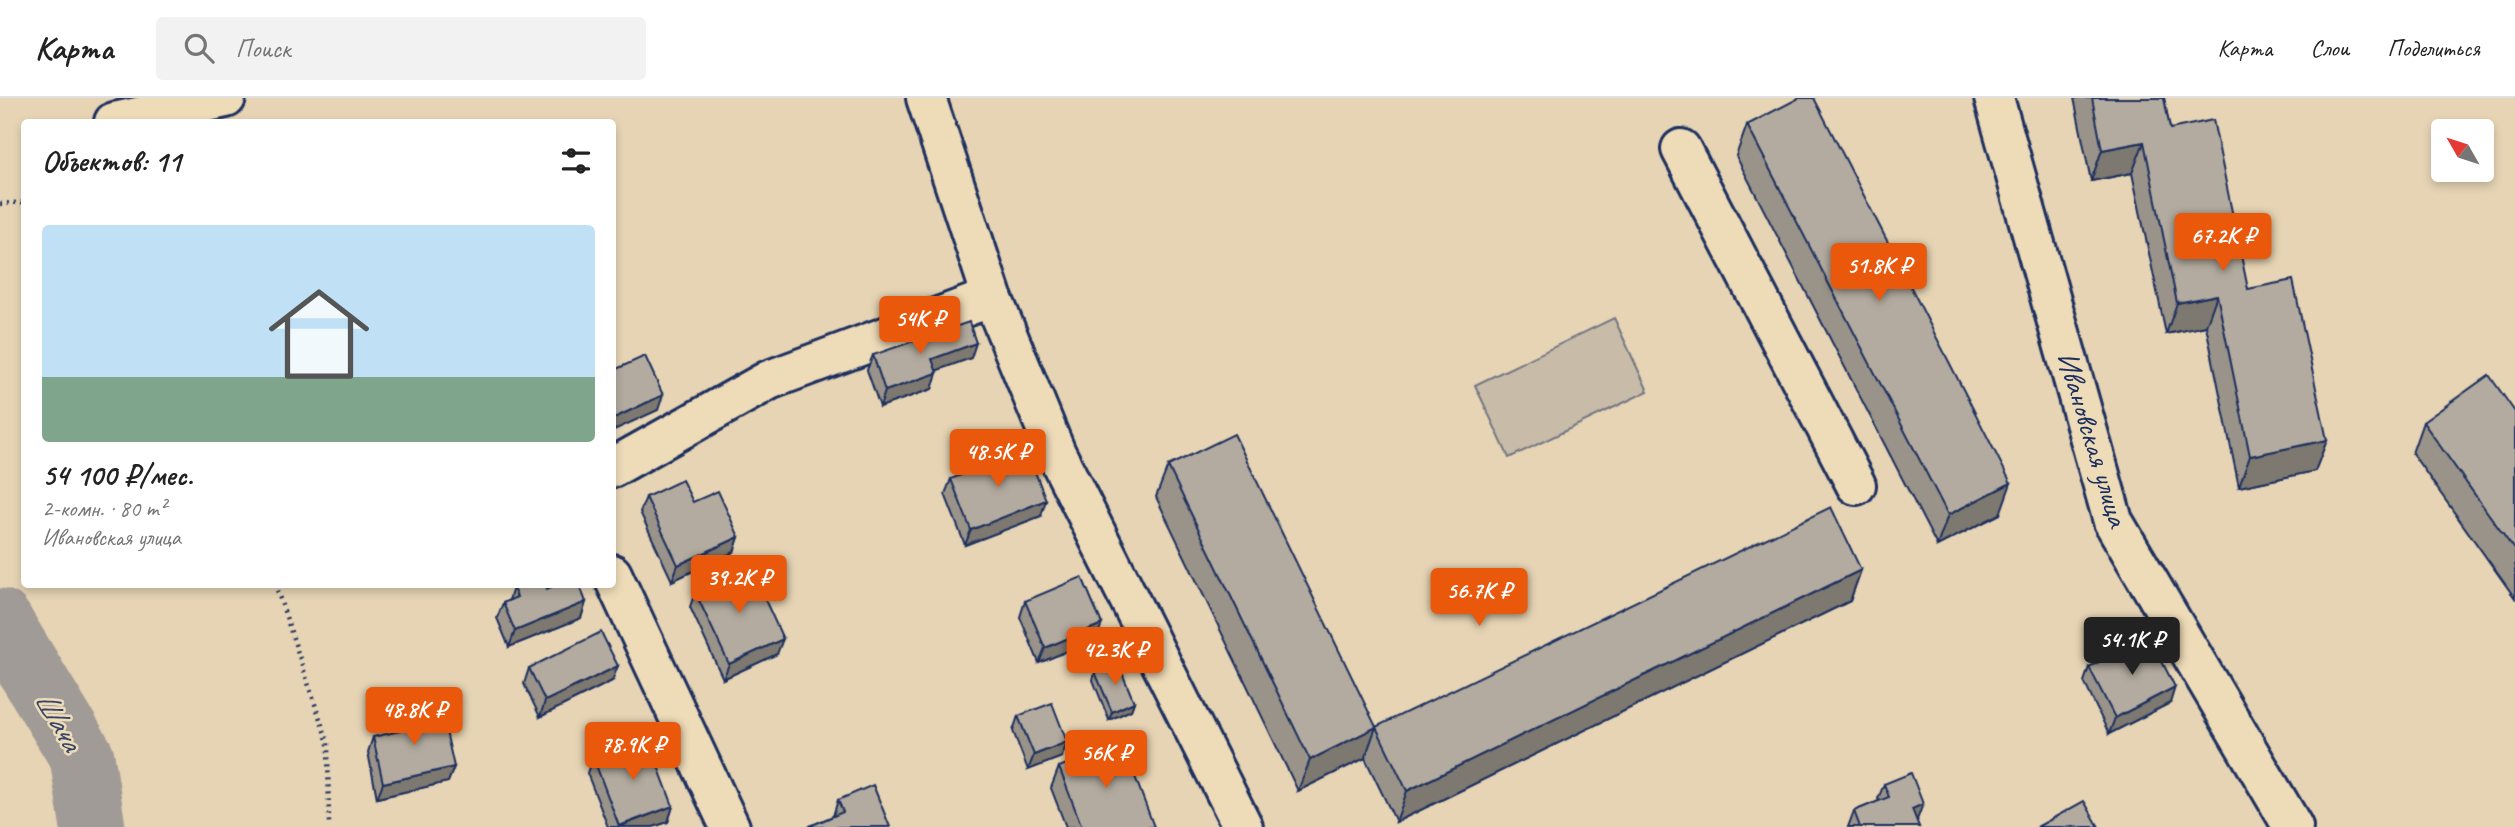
<!DOCTYPE html>
<html lang="ru">
<meta charset="utf-8">
<style>
:root{--surface:#fff;--page:#f2f2f2;--text:#222;--muted:#767676;--line:#e0e0e0;--accent:#ea580c}
body{margin:0;font-family:Caveat,sans-serif;background:var(--page);color:var(--text);height:100vh;display:flex;flex-direction:column;font-size:26px;white-space:nowrap}
*{box-sizing:border-box;margin:0}
p{font-size:23px;color:var(--muted)}
.icon{flex:none;width:38px;height:38px;fill:none;stroke:currentColor;stroke-width:2;stroke-linecap:round;stroke-linejoin:round}
.map{position:relative;flex:1;overflow:hidden}
.details{position:absolute;left:21px;top:21px;width:595px;height:469px;display:flex;flex-direction:column;background:var(--surface);border-radius:7px;box-shadow:0 4px 10px #0003}
.details>*{flex:none}
.needle{width:46px;rotate:309deg}
.tools{position:absolute;left:2431px;top:21px;display:grid;gap:14px}
.tools a{display:grid;place-items:center;width:63px;height:63px;border-radius:7px;background:var(--surface);box-shadow:0 4px 10px #0003;font-size:35px}
.price{position:absolute;translate:-50% -60px;padding:0 16px;border-radius:7px;background:var(--accent);color:#fff;font-size:23px;line-height:46px;filter:drop-shadow(0 2px 4px #0008)}
.price::after{content:'';position:absolute;left:50%;top:42px;width:21px;height:16px;margin-left:-10px;background:inherit;clip-path:polygon(0 0,100% 0,50% 100%)}
.price.current{background:#222;color:#fff}
ul{padding:0;list-style:none}
li{display:grid;align-content:center;gap:14px;height:371px;padding:0 21px}
li span{display:grid;place-items:center;height:217px;border-radius:7px;color:#555}
li>.icon{margin-inline-start:auto}
span .icon{width:126px;height:126px;fill:#fffc;stroke-width:1}
li b{font-size:30px}
h2{display:flex;justify-content:space-between;align-items:center;height:84px;padding:0 21px;font-size:30px}
header{display:flex;align-items:center;gap:42px;box-sizing:border-box;height:98px;padding:0 35px;background:var(--surface);border-bottom:2px solid var(--line)}
header strong{font-size:33px}
nav{display:flex;gap:38px;margin-inline-start:auto;font-size:24px}
.search{width:490px;height:63px;background:var(--page);display:flex;align-items:center;gap:18px;box-sizing:border-box;padding:0 24px;border-radius:7px;color:var(--muted);font-size:26px}
.map>svg:first-child{display:block}
.green{fill:#c8bca8;stroke:#727683;stroke-width:2}
.lines{fill:none;stroke-linecap:round;stroke-linejoin:round}
.river{stroke:#a09b96;stroke-width:65}
.minor-casing{stroke:#1b2f5e;stroke-width:44}
.path{stroke:#1b2f5e;stroke-width:4.5;stroke-dasharray:2 5;stroke-linecap:butt}
.minor{stroke:#eedbb8;stroke-width:38}
.wall{fill:#9a9389;stroke:#1b2f5e;stroke-width:2}
.shaded-wall{fill:#7d786f;stroke:#1b2f5e;stroke-width:2}
.building{fill:#b3ab9f;stroke:#1b2f5e;stroke-width:2}
.labels{text-anchor:middle;stroke-width:5;stroke-linejoin:round;paint-order:stroke}
.street-label{font-size:30px;fill:#1b2f5e;stroke:#eedbb8}
.water-label{font-size:32px;font-style:italic;fill:#364569;stroke:#eedbb8}
</style>
<header>
<strong>Карта</strong>
<div class="search"><svg class="icon" aria-label="search" viewBox="0 0 24 24"><circle cx="10" cy="10" r="6"/><path d="M15 15l6 6"/></svg>Поиск</div>
<nav><a>Карта</a><a>Слои</a><a>Поделиться</a></nav>
</header>
<div class="map">
<svg width="2515" height="729" viewBox="0 0 2515 729">
<rect width="100%" height="100%" fill="#e6d4b4"/>
<filter id="ink" filterUnits="userSpaceOnUse"><feTurbulence type="fractalNoise" baseFrequency=".0143" numOctaves="2"/><feDisplacementMap in="SourceGraphic" scale="14" xChannelSelector="R" yChannelSelector="G"/><feConvolveMatrix kernelMatrix="1 2 1 2 8 2 1 2 1" color-interpolation-filters="sRGB"/></filter>
<g filter="url(#ink)">
<path class="green" d="M1614 220 1648 293 1509 360 1475 287Z"/>
<g class="lines">
<path class="river" d="M0 523 82 659 93 729"/>
<defs>
<path id="minor" d="M926 0 992 199 1056 355 1243 729
M1994 0 2113 423 2293 729
M114 24 226 0
M1681 51 1856 387
M612 370 769 282 992 199
M612 476 730 729"/>
</defs>
<use href="#minor" class="minor-casing"/>
<path class="path" d="M0 106 24 104
M275 486 328 645 329 729"/>
<use href="#minor" class="minor"/>
</g>
<path class="wall" d="M2074 0H2164L2170 31 2248 191 2327 342 2315 373 2239 389 2206 228 2166 236 2132 75 2091 83Z
M1747 27 2000 416 1937 448 1736 58Z
M873 257 971 260 936 272 937 275 932 291 880 309 867 272Z
M2515 314V500L2412 355 2423 324Z
M1168 368 1376 629 1861 472 1850 503 1396 724 1365 660 1298 693 1156 399Z
M951 381 1041 418 965 447 945 396Z
M646 399 693 404 739 439 734 454 672 483 640 414Z
M513 490 547 491 586 504 581 520 509 549 497 520 503 505 509 502Z
M695 494 777 556 723 581 690 509Z
M1025 503 1096 541 1039 565 1020 519Z
M2089 569 2170 605 2109 636 2084 584Z
M529 570 612 583 540 619 524 586Z
M1095 574 1134 604 1131 612 1109 622 1093 582Z
M1018 618 1062 659 1028 672 1013 633Z
M397 620 454 669 448 684 377 700 368 654 373 639 392 635Z
M593 659 673 708 668 724 653 729H608L587 675Z
M1059 669 1154 729H1066L1051 690Z
M1884 686 1917 722H1916L1919 729H1848L1854 713 1879 703 1878 701Z
M838 702 890 729H809L810 728 833 718Z"/>
<path class="shaded-wall" d="M2144 44 2132 75 2091 83 2102 52Z
M2217 197 2206 228 2166 236 2177 205Z
M976 245 971 260 927 276 932 261Z
M937 275 932 291 880 309 885 293Z
M663 297 658 312 612 333V321Z
M2327 342 2315 373 2239 389 2250 358Z
M2011 385 2000 416 1937 448 1948 417Z
M1046 402 1041 418 965 447 971 432Z
M739 439 734 454 672 483 678 467Z
M1861 472 1850 503 1396 724 1407 693Z
M586 504 581 520 509 549 515 533Z
M1102 526 1096 541 1039 565 1045 550Z
M783 541 777 556 723 581 729 566Z
M618 568 612 583 540 619 545 603Z
M2175 589 2170 605 2109 636 2115 620Z
M1134 604 1131 612 1109 622 1112 614Z
M1376 629 1365 660 1298 693 1310 662Z
M1067 644 1062 659 1028 672 1034 657Z
M454 669 448 684 377 700 383 685Z
M1923 706 1917 722 1906 726 1912 711Z
M673 708 668 724 653 729H618Z"/>
<path class="building" d="M1799 0H1814L2011 385 1948 417 1747 27Z
M2092 0H2164L2170 31 2213 22 2248 191 2293 182 2327 342 2250 358 2217 197 2177 205 2144 44 2102 52Z
M969 224 976 245 932 261 937 275 885 293 873 257Z
M645 258 663 297 612 321V273Z
M2489 277 2515 314V453L2423 324Z
M1234 336 1376 629 1831 409 1861 472 1407 693 1376 629 1310 662 1168 368Z
M1026 351 1046 402 971 432 951 381Z
M682 382 693 404 718 393 739 439 678 467 646 399Z
M750 469 783 541 729 566 695 494Z
M1082 479 1102 526 1045 550 1025 503Z
M521 486H545L547 491 558 486H579L586 504 515 533 503 505 517 499 513 490Z
M601 534 618 568 545 603 529 570Z
M2149 538 2175 589 2115 620 2089 569Z
M1118 565 1134 604 1112 614 1095 574Z
M1052 605 1067 644 1034 657 1018 618Z
M441 611 454 669 383 685 373 639 400 633 397 620Z
M647 639 673 708 619 728 593 659Z
M1122 644 1154 729H1082L1059 669Z
M1911 675 1923 706 1912 711 1919 729H1860L1854 713 1889 699 1884 686Z
M873 687 890 729H810V728L843 714 838 702Z
M2084 703 2099 729H2037Z"/>
</g>
<g class="labels">
<g class="street-label">
<text transform="translate(2093 341) rotate(73)" y="10">Ивановская улица</text>
</g>
<g class="water-label">
<text transform="translate(59 622) rotate(60)" y="11">Шача</text>
</g>
</g>
</svg>
<div class="tools">
<a><svg class="needle" viewBox="-14 -14 28 28"><path d="M0-13l5 13h-10z" fill="#e53935"/><path d="M0 13l5-13h-10z" fill="#767676"/></svg></a>
</div>
<b class="price" style="left:2223px;top:175px">67.2K ₽</b>
<b class="price" style="left:1879px;top:205px">51.8K ₽</b>
<b class="price" style="left:920px;top:258px">54K ₽</b>
<b class="price" style="left:998px;top:391px">48.5K ₽</b>
<b class="price" style="left:739px;top:517px">39.2K ₽</b>
<b class="price" style="left:1479px;top:530px">56.7K ₽</b>
<b class="price current" style="left:2132px;top:579px">54.1K ₽</b>
<b class="price" style="left:1115px;top:589px">42.3K ₽</b>
<b class="price" style="left:414px;top:649px">48.8K ₽</b>
<b class="price" style="left:633px;top:684px">78.9K ₽</b>
<b class="price" style="left:1106px;top:692px">56K ₽</b>
<section class="details">
<h2>Объектов: 11<svg class="icon" aria-label="filters" viewBox="0 0 24 24"><path d="M4 7h16M4 17h16"/><circle cx="9" cy="7" r="2"/><circle cx="15" cy="17" r="2"/></svg></h2>
<ul>
<li><span style="background:linear-gradient(#bfe0f5 70%,#7fa58c 0)"><svg class="icon" aria-label="home" viewBox="0 0 24 24"><path d="M3 11l9-7 9 7M6 9v11h12V9"/></svg></span><div><b>54 100 ₽/мес.</b><p>2-комн. · 80 m²</p><p>Ивановская улица</p></div></li>
</ul>
</section>
</div>
